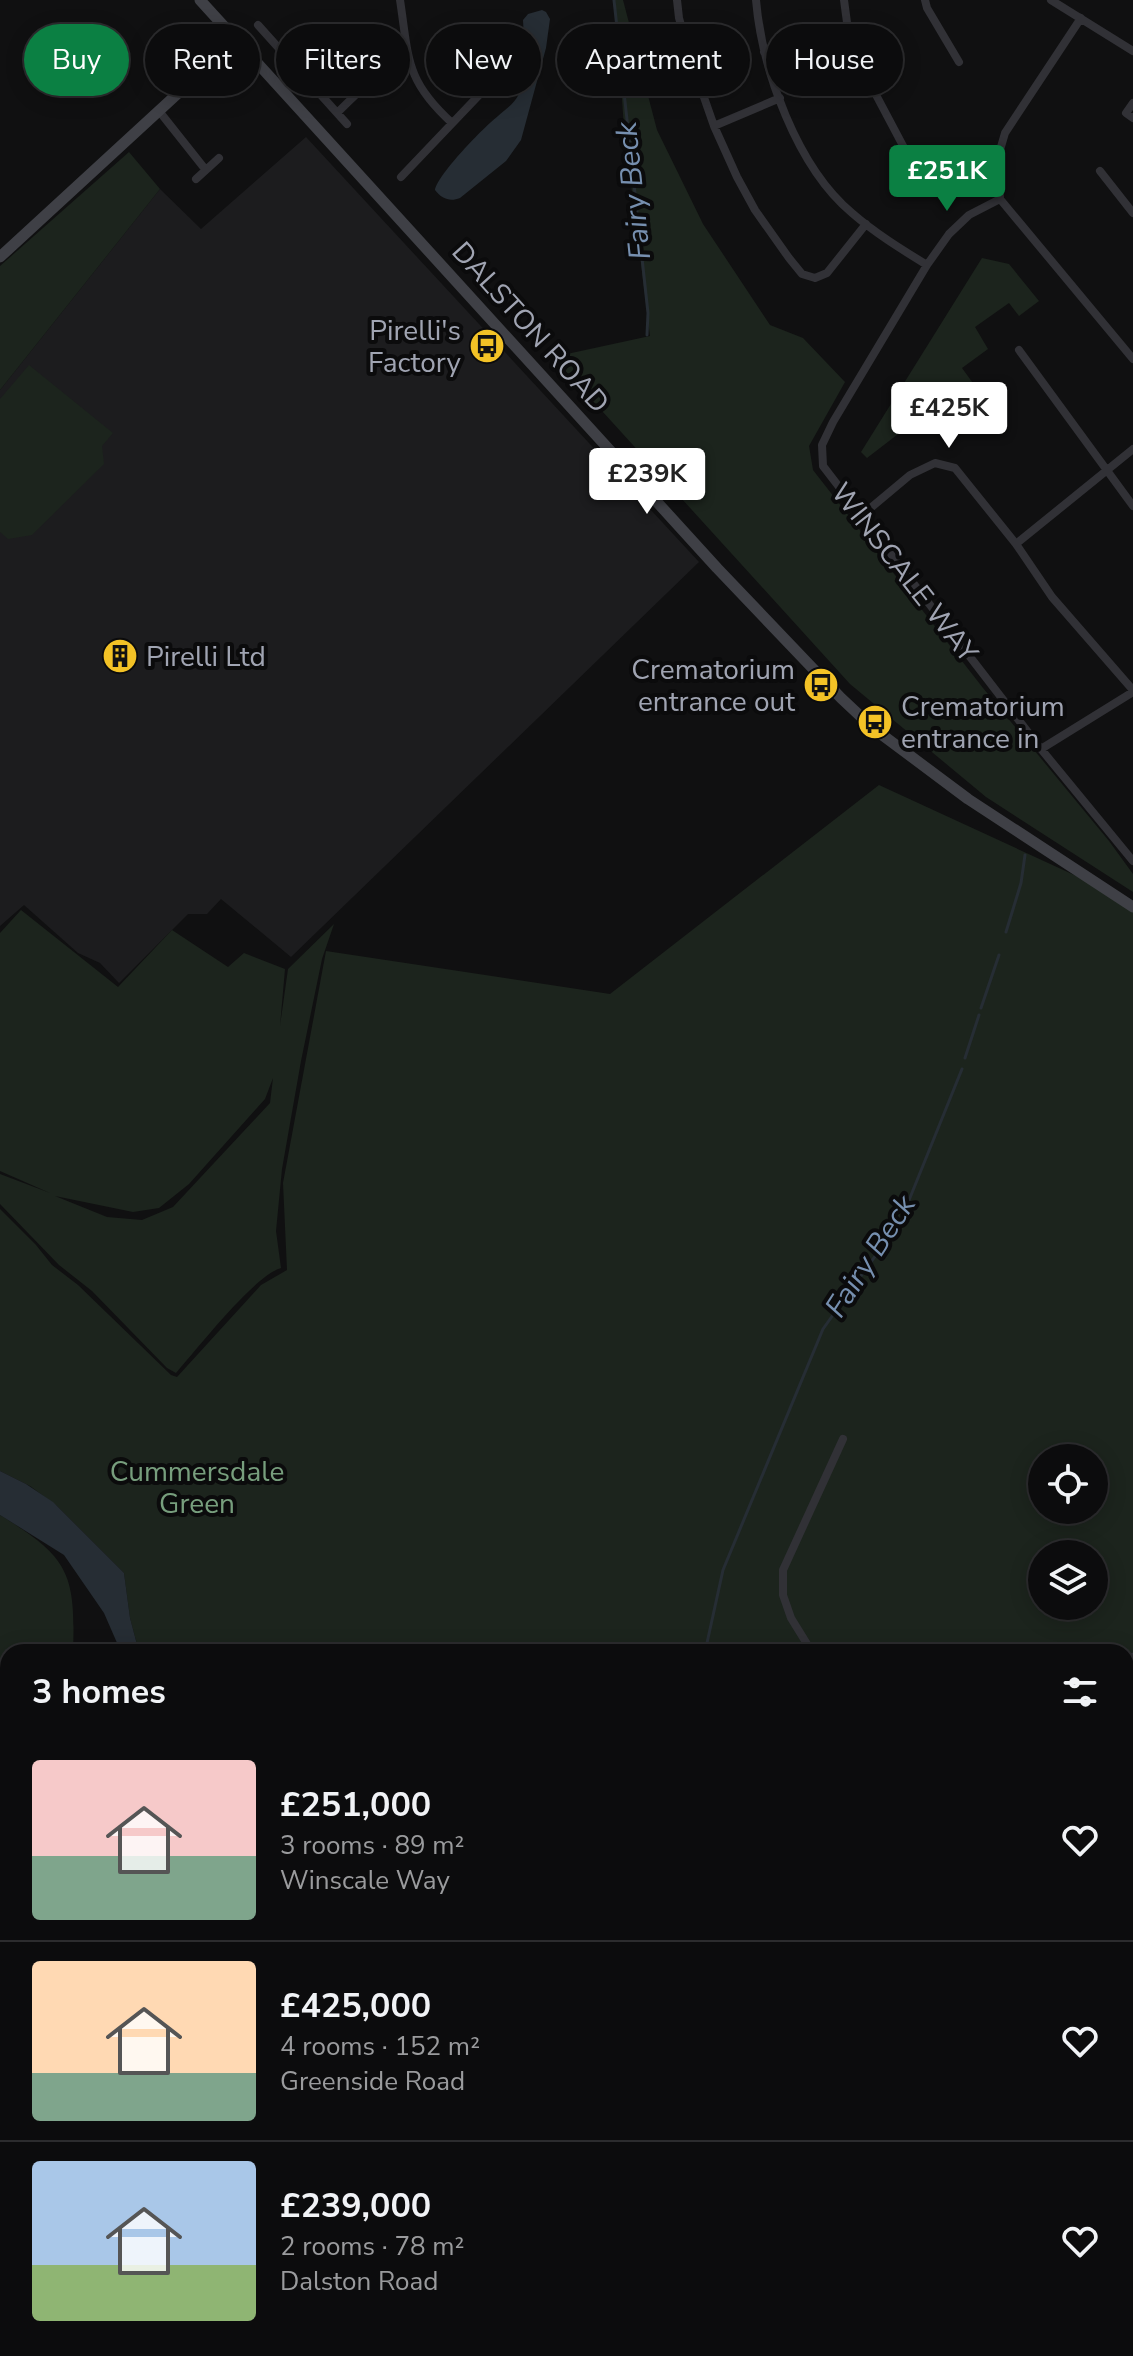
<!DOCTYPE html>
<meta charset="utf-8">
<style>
:root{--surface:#0c0c0d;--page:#151516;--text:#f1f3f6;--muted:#9a9b9d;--line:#2c2c2e;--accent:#0b8043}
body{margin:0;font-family:"Nunito Sans",sans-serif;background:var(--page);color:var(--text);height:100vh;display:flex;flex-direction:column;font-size:30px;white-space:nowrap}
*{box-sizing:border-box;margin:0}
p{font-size:26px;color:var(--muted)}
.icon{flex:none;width:44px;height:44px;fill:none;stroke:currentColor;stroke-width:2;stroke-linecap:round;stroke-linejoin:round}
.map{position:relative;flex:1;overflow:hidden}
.drawer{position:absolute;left:0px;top:1644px;width:1134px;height:712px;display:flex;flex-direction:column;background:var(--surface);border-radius:24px 24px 0 0;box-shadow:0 4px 20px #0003,0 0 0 2px var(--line)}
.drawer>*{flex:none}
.hud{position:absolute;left:24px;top:24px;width:1086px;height:72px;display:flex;gap:16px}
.fabs{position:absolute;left:1028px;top:1444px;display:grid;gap:16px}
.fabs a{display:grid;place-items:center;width:80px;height:80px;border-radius:50%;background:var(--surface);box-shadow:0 4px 20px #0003,0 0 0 2px var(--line);font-size:40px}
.price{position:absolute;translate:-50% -68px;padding:0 18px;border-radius:8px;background:#fff;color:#222;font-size:26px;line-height:52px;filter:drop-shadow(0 2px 4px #0008)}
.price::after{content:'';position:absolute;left:50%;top:48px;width:24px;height:18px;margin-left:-12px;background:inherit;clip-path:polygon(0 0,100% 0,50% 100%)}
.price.selected{background:var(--accent);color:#fff}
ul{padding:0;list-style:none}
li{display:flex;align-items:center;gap:24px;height:200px;padding:0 32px}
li+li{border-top:2px solid var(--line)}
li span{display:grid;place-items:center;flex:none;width:224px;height:160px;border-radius:8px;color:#555}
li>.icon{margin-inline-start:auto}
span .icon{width:96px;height:96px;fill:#fffc;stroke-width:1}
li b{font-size:34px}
h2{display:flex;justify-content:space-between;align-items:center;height:96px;padding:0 32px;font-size:34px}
.tag{padding:0 28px;border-radius:36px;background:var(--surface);box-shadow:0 4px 20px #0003,0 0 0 2px var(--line);font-size:28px;line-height:72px}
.tag.selected{background:var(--accent);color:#fff}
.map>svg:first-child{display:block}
.built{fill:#1c1c1e}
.green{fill:#1c241d;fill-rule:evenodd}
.water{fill:#262d34}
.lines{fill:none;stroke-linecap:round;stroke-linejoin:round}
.stream{stroke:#262d34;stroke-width:3}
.street{stroke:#313136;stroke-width:8}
.secondary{stroke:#3f4046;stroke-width:11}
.rail{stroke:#48494f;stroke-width:3;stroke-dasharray:10 8;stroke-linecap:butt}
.labels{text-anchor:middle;stroke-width:8;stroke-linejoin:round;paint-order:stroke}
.street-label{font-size:28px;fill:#a0a4b2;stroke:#0b0b0c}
.poi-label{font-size:28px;fill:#a0a4b2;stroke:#0b0b0c;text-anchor:end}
.park-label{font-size:28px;fill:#779e7d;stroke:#0b0b0c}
.water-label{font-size:30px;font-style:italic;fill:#768faf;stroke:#0b0b0c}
</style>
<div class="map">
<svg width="1133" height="2356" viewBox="0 0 1133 2356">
<rect width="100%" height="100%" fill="#101011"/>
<path class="built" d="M306 137 699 562 291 957 221 899 207 914H188L119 983 100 963 78 953 24 905 0 926V390L160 189 201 229Z"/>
<path class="green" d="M615 0H623L657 130 703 224 770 325 803 338 845 382 809 446 813 470 983 688 1109 841 1133 874V892L986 797 850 684 553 357 650 336 624 128Z
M129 152 160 189 0 390V266Z
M982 258 1009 264 1039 301 1019 316 1009 303 975 327 988 349 962 368 999 419 985 431 967 408 945 424 932 408 867 458 861 452Z
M29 365 113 433 102 446 104 464 32 535 8 539 0 532V399Z
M879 785 1109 891 1133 907V1725L1126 1740V1652H139L130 1618 124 1573 57 1506 30 1486 0 1471V1209L36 1245 52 1265 78 1285 171 1375 177 1377 261 1285 287 1270 283 1183 326 951 610 994ZM1042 1458H1094V1510H1042ZM1042 1554H1094V1606H1042Z
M21 910 118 987 172 930 228 967 244 953 285 969 280 1026 288 969 334 924 322 959 301 1061 282 1169 276 1231 281 1268C255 1275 197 1349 176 1373L167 1368 92 1291 59 1265 0 1204V1174L50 1193 0 1171V933ZM273 1078 270 1103 173 1207 142 1220 107 1217 55 1196 133 1212 159 1208 189 1184 265 1099Z
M0 1515C68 1557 76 1572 73 1652H8V1717L0 1710Z
M1133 1941V2023L1126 2025V1951Z"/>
<path class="water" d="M542 10 546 12 550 19 546 48 521 140 506 161 460 198C450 202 442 199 435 190 438 174 484 127 498 116 506 109 514 104 519 94 526 77 524 38 523 20L528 14Z
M0 1471 26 1484 53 1502 124 1573 130 1618 139 1652H121L104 1613 64 1555 0 1515Z"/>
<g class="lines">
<path class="stream" d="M614 0 648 313 647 335
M1006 932 1021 883 1025 855
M981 1008 999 955
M965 1058 979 1015
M705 1652 723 1570 823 1329 901 1220 962 1069"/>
<path class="street" d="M400 0C409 59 405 80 452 123
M677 0 679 18 692 63 714 126 737 177 755 210 789 258 802 274 815 278 827 273 866 224
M756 0C762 70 797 167 852 213 875 233 901 249 927 265
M844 0 848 30 857 59 910 159
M925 0 927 8 959 62
M1051 0 1133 51
M1081 18 1005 133 998 157 1000 199 1133 359
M258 25 347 124
M764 52 848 30
M1133 103 1126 113 1133 118
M159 111 205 169
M337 113C365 86 371 75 411 67
M714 126 780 98
M1100 171 1133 213
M401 177 482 92
M196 179 219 158
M1000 199 969 215 949 234 927 265 833 422 822 445 823 466 1041 749 1133 861
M1019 350 1133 506
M861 516 910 475 935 463 955 468 1016 544 1052 597 1133 690
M1016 544 1133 449
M1041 749 1133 692
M812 1652 791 1618 783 1595V1570L843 1439
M1126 1672 1133 1657
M1126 1763 1133 1748
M1126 1923 1133 1928
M1126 2035 1133 2032
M1126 2145 1133 2183
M1126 2312 1133 2260
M939 2348 945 2356
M1059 2348H1066
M1123 2351 1133 2352
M1031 2356 1044 2348"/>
<path class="secondary" d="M200 0 717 568 841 698 873 728 968 799 1133 907
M0 257 237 39"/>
<path class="rail" d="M0 2331 8 2334
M60 2348 82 2356"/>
</g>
<defs>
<symbol id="bus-disc" viewBox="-11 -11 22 22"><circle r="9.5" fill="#f3c226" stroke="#0b0b0c"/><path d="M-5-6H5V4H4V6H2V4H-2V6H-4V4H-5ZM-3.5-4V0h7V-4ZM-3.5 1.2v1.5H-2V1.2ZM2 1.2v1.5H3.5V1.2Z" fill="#111"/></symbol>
<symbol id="building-disc" viewBox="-11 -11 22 22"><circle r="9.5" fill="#f3c226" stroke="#0b0b0c"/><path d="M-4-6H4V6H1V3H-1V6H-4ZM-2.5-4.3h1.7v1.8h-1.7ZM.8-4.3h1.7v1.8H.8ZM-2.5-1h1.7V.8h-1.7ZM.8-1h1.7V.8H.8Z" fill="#111"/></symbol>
</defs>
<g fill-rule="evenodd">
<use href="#bus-disc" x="467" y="326" width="40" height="40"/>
<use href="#building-disc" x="100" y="636" width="40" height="40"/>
<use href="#bus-disc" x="801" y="665" width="40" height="40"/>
<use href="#bus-disc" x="855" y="702" width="40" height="40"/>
</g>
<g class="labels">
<g class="street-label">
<text transform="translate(531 327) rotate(48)" y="10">DALSTON ROAD</text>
<text transform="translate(905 572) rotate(52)" y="10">WINSCALE WAY</text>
</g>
<g class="poi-label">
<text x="461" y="340">Pirelli's<tspan x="461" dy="32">Factory</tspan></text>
<text x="146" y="666" text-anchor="start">Pirelli Ltd</text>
<text x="795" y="679">Crematorium<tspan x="795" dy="32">entrance out</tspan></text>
<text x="901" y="716" text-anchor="start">Crematorium<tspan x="901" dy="32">entrance in</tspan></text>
</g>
<g class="park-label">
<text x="197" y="1481">Cummersdale<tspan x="197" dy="32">Green</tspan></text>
</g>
<g class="water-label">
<text transform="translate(633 191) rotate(-96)" y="10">Fairy Beck</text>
<text transform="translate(870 1256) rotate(-57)" y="10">Fairy Beck</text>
</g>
</g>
</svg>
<div class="fabs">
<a><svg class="icon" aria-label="locate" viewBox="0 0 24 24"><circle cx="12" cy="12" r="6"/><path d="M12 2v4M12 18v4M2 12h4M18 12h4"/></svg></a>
<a><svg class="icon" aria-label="layers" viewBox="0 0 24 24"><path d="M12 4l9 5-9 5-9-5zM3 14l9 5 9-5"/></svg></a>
</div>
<b class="price selected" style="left:947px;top:213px">£251K</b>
<b class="price" style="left:949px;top:450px">£425K</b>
<b class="price" style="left:647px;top:516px">£239K</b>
<div class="hud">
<a class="tag selected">Buy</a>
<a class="tag">Rent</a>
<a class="tag">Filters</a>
<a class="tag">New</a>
<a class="tag">Apartment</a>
<a class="tag">House</a>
</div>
<section class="drawer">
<h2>3 homes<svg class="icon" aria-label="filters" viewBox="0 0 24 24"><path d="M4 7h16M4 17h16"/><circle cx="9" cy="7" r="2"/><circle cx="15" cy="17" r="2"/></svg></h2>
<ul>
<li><span style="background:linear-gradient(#f6c9c9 60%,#7fa58c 0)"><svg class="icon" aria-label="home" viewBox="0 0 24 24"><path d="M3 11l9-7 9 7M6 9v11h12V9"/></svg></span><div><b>£251,000</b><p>3 rooms · 89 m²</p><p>Winscale Way</p></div><svg class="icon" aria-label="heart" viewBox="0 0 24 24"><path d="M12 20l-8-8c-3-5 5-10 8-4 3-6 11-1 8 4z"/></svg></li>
<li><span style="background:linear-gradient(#ffd9b3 70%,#7fa58c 0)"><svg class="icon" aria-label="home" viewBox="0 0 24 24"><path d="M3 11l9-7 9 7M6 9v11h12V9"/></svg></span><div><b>£425,000</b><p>4 rooms · 152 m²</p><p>Greenside Road</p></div><svg class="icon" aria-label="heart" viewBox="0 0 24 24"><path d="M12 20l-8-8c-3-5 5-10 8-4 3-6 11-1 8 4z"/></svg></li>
<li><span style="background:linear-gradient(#a9c7e8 65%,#8fb573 0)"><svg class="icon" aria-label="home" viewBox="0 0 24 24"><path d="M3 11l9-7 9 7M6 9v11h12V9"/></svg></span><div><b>£239,000</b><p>2 rooms · 78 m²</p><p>Dalston Road</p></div><svg class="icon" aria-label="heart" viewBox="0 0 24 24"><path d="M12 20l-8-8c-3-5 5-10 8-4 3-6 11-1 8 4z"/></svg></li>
</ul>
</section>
</div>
